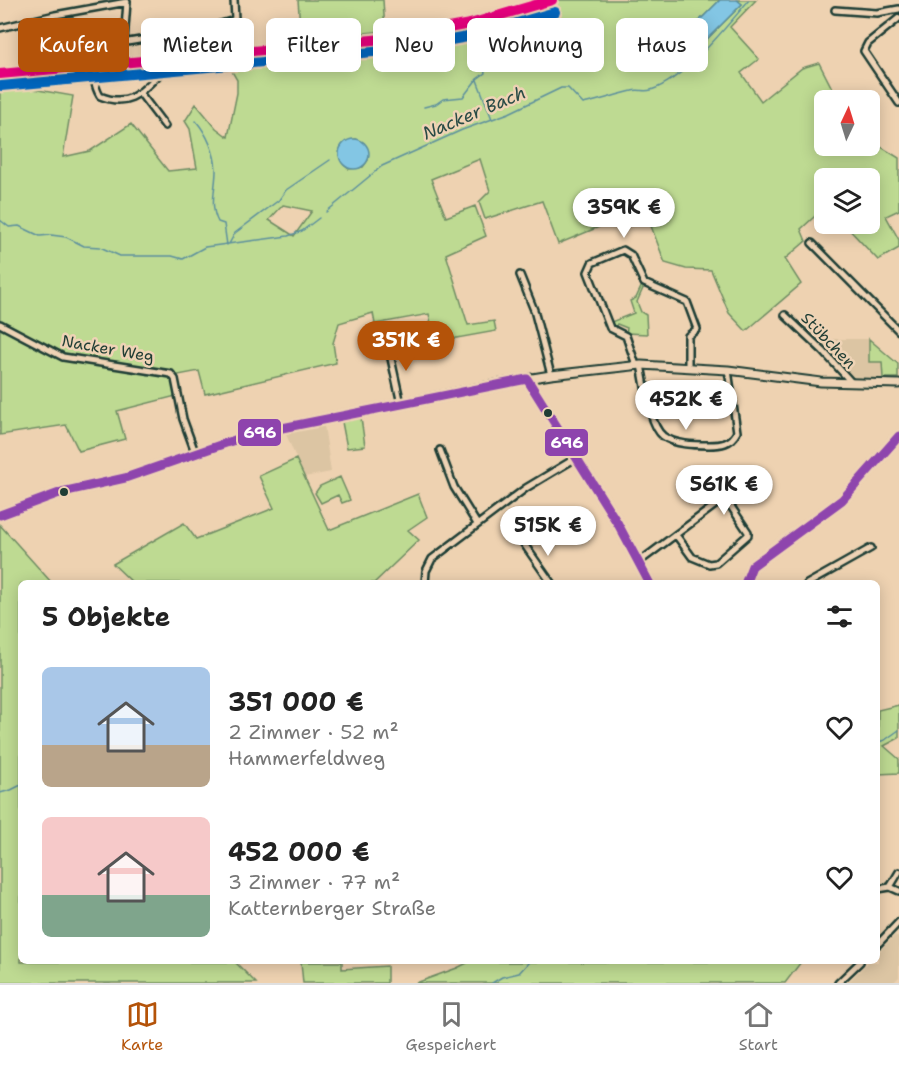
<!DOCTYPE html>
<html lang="de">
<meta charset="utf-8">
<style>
:root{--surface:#fff;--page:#f6f6f6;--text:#222;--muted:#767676;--line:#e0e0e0;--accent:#b45309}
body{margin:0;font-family:"Shantell Sans",sans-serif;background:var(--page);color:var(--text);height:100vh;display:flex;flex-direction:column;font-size:22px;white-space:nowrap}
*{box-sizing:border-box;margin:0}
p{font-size:20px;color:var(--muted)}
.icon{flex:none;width:33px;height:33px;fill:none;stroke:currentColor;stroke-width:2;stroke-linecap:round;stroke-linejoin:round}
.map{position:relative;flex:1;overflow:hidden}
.side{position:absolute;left:18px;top:580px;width:862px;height:384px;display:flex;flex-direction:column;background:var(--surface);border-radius:9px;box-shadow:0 3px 15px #0003}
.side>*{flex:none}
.hud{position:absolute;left:18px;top:18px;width:864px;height:54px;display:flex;gap:12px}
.needle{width:39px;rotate:4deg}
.fabs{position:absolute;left:814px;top:90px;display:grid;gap:12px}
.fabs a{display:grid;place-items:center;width:66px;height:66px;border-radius:9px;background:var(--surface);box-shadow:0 3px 15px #0003;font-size:30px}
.price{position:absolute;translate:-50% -51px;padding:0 14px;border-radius:21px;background:#fff;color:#222;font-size:20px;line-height:39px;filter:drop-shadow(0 2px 3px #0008)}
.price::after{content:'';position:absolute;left:50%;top:36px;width:18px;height:14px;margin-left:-9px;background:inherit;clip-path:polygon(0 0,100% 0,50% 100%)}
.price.current{background:var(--accent);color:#fff}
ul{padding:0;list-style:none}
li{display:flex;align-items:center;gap:18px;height:150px;padding:0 24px}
li span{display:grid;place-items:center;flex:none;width:168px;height:120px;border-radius:9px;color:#555}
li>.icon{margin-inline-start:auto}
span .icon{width:72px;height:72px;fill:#fffc;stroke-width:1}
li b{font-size:26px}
h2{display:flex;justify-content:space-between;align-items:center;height:72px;padding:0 24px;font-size:26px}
.tag{padding:0 21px;border-radius:9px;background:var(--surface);box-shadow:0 3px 15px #0003;font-size:21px;line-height:54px}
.tag.current{background:var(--accent);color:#fff}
.menu{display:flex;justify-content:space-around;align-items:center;height:84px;border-top:2px solid var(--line);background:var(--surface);font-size:16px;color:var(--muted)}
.menu a{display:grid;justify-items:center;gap:3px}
.menu .current{color:var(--accent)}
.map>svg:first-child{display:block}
.built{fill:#dcc5a3}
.green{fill:#beda92;stroke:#6e8c63;stroke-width:1.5;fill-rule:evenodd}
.water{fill:#83c6e4;stroke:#5b8f9e;stroke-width:1.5}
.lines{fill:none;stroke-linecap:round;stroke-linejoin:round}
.stream{stroke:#5b8f9e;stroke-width:1.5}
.street-casing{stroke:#1f3d34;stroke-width:10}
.secondary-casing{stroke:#1f3d34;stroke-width:11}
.street{stroke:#eed3b5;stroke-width:5}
.secondary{stroke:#eed3b5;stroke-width:7}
.bus-1-casing{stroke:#eed3b5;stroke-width:14}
.bus-1{stroke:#8e44ad;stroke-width:9}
.rail-1-casing{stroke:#eed3b5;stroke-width:15}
.rail-2-casing{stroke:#eed3b5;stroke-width:15}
.rail-1{stroke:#e5007d;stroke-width:10}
.rail-2{stroke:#0065bd;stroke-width:10}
.bus-dot{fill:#1f3d34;stroke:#eed3b5;stroke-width:2}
.labels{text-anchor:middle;stroke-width:5;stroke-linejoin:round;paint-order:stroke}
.street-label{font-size:16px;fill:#1f3d34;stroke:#eed3b5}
.water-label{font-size:18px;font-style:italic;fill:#294b46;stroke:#eed3b5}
.line-badge{stroke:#eed3b5;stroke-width:2}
.badge-label{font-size:16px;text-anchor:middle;font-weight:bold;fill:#fff}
</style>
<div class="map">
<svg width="899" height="983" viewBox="0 0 899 983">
<rect width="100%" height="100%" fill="#eed2b1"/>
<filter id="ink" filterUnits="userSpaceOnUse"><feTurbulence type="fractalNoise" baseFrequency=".0167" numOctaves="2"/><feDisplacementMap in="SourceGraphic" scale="12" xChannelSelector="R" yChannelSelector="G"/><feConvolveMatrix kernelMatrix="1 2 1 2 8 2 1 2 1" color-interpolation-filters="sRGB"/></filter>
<g filter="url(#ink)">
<path class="built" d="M821 339H869L898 364V378H852L819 342Z
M324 425 331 472 304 477 286 434Z
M895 935 899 938V977L893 983H847L869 962H878V953Z"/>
<path class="green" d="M298 0H383L385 31 301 39Z
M555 0H720L669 51 683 63 742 4 737 0H756L730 27 759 59 741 73 761 101 802 68 819 63 838 100H825V146H870V140L899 158V210L886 216 899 240V248L878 260 844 224H870V178H825V207L801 229 806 241 785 259 801 284 746 331 729 313 711 270 686 269 665 263 648 218 642 209 558 244 542 201 485 219 479 202 490 191 480 159 431 179 446 217 475 206 486 236 446 254 468 325 494 321 496 331 435 342 429 314 375 324 373 313 339 323 333 343 336 363 205 394 199 371 178 375 180 395 117 411 125 439 79 451 66 425 0 435V77L21 76V87L73 96 63 157 90 151 131 124 168 171 197 168 190 129 185 121 196 104 216 128 228 137 237 93V80L223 56C336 47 447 38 555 0ZM356 139 364 143 368 160 363 167 349 169C334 160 338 141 356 139ZM283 205 312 211 294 236 269 220Z
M642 285 644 286 637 302 641 312 646 315 647 334 626 333 627 328 617 324 615 328 611 322 634 313 630 301 636 298Z
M869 339 898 364V378H883L882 362H869Z
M361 418 365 446 347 448 342 422Z
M296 459 329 530 418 494 427 517 408 530 419 540 374 583H133L113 564 184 523 196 539 274 508 259 476Z
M340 477 350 500 342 503 338 495 321 503 315 493 320 486Z
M0 525 52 583 21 584V962H235L256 983H0Z
M899 705V738L884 746 899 759V773L878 774V710Z
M301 962H342V969L387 966V983H303Z
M469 962H801L785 983H416L457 968Z"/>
<path class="water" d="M720 0H737L742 4 683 63 669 51Z
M339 154a15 15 0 1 1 30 0a15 15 0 1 1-30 0Z"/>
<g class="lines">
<path class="stream" d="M477 27 475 41 479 61
M477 80 492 119
M424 107 436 104 443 99 463 97 477 79 485 73 484 70 479 68
M196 121C207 134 215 152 216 170 216 188 209 205 218 222L224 224 227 245
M326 212 382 166 462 130 509 113 561 88H568L583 104C600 100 616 95 632 91 638 89 645 92 651 90 684 80 727 26 749 0
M0 220 9 227 19 226 40 236 51 235 66 237 84 246 100 247 120 256H172L183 259 205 247 288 236 302 231 319 218
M229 244 235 233 279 200 286 190 330 160
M878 742 885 740 899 730
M0 793 11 790 21 785
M492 983 502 977 519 973 529 962"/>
<defs>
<path id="street" d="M835 10 877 13 899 9
M899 18 868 43 864 51 899 103
M0 28 55 15 127 2
M124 42 127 2
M220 65 212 63H172C147 82 136 111 100 96 92 83 93 65 92 50 138 37 185 36 231 21L235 19 234 0
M140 93 165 126
M812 243 899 331
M520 275 534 310 551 375
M785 315 823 351 852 383
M0 324 63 357 171 374 175 379 183 419 195 452
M388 345 401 404
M636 365 626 336 610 328 588 272 592 263 623 250 631 255 644 283 687 302 697 329 688 336V367
M641 365C645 383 649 425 663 436 675 445 695 445 709 445 721 445 731 444 737 432L728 370
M527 379 618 524 650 584
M440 450 454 487 477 524
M524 544 552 584
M639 562 722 500 728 502 748 532V535L716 563 709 564 692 557 676 535
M425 584 426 571 432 559 526 488 576 458
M745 584 752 566 842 500 899 436
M807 584 871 548
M890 887 899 872
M878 889 890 887 899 891
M878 944 899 922
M838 983 860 962"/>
<path id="secondary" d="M0 515 62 492 125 478 252 434 501 383 551 375 641 365 728 370 821 382 899 384"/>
</defs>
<use href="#street" class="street-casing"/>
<use href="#secondary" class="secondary-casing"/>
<use href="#street" class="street"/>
<use href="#secondary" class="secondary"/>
<defs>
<path id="bus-1" d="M527 379 618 524 650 584
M0 515 62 492 125 478 252 434 527 379
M745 584 752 566 842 500 899 436"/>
</defs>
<use href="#bus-1" class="bus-1-casing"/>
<use href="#bus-1" class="bus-1"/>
<defs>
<path id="rail-1" d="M0 74 394 38 470 24 552 0"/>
<path id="rail-2" d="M1 86 395 50 473 36 555 12"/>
</defs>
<use href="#rail-1" class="rail-1-casing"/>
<use href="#rail-2" class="rail-2-casing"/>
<use href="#rail-1" class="rail-1"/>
<use href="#rail-2" class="rail-2"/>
</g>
</g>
<g class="bus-dot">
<circle cx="548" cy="413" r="5"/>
<circle cx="64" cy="492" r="5"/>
</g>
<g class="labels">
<g class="street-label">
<text transform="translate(829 340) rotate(46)" y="6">Stübchen</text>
<text transform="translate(108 348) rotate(10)" y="6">Nacker Weg</text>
</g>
<g class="water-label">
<text transform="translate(474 113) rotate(-23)" y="6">Nacker Bach</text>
</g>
</g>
<g class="line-badge">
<rect x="237" y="418" width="45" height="29" rx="6" fill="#8e44ad"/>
<rect x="544" y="428" width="45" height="29" rx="6" fill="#8e44ad"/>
</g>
<g class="badge-label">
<text x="260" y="438">696</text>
<text x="567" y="448">696</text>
</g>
</svg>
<div class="fabs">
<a><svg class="needle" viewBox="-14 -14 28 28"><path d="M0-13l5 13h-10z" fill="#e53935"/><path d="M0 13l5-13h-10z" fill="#767676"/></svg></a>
<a><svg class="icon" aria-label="layers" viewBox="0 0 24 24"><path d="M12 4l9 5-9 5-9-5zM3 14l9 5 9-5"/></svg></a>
</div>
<b class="price" style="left:624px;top:239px">359K €</b>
<b class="price current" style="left:406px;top:372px">351K €</b>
<b class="price" style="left:686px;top:431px">452K €</b>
<b class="price" style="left:724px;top:516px">561K €</b>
<b class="price" style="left:548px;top:557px">515K €</b>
<div class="hud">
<a class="tag current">Kaufen</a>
<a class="tag">Mieten</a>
<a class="tag">Filter</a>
<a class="tag">Neu</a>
<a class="tag">Wohnung</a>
<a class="tag">Haus</a>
</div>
<section class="side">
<h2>5 Objekte<svg class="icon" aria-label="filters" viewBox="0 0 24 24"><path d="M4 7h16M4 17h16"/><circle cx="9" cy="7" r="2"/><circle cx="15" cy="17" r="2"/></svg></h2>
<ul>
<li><span style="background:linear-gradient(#a9c7e8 65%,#b9a48a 0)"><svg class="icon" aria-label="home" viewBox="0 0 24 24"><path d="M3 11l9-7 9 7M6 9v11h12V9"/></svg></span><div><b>351 000 €</b><p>2 Zimmer · 52 m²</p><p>Hammerfeldweg</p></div><svg class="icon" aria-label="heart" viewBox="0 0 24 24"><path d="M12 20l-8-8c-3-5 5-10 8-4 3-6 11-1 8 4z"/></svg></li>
<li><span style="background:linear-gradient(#f6c9c9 65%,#7fa58c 0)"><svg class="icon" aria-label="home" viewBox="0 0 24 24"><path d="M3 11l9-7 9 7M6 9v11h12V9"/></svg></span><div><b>452 000 €</b><p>3 Zimmer · 77 m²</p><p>Katternberger Straße</p></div><svg class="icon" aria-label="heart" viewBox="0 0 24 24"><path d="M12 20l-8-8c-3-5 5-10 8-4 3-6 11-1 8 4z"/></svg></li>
</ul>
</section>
</div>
<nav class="menu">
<a class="current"><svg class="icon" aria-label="map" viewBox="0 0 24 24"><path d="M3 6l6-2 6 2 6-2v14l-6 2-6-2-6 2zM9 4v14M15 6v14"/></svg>Karte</a>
<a><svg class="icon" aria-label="saved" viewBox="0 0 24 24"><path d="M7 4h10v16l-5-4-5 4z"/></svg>Gespeichert</a>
<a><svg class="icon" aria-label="home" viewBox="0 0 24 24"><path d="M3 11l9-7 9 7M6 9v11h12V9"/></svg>Start</a>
</nav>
